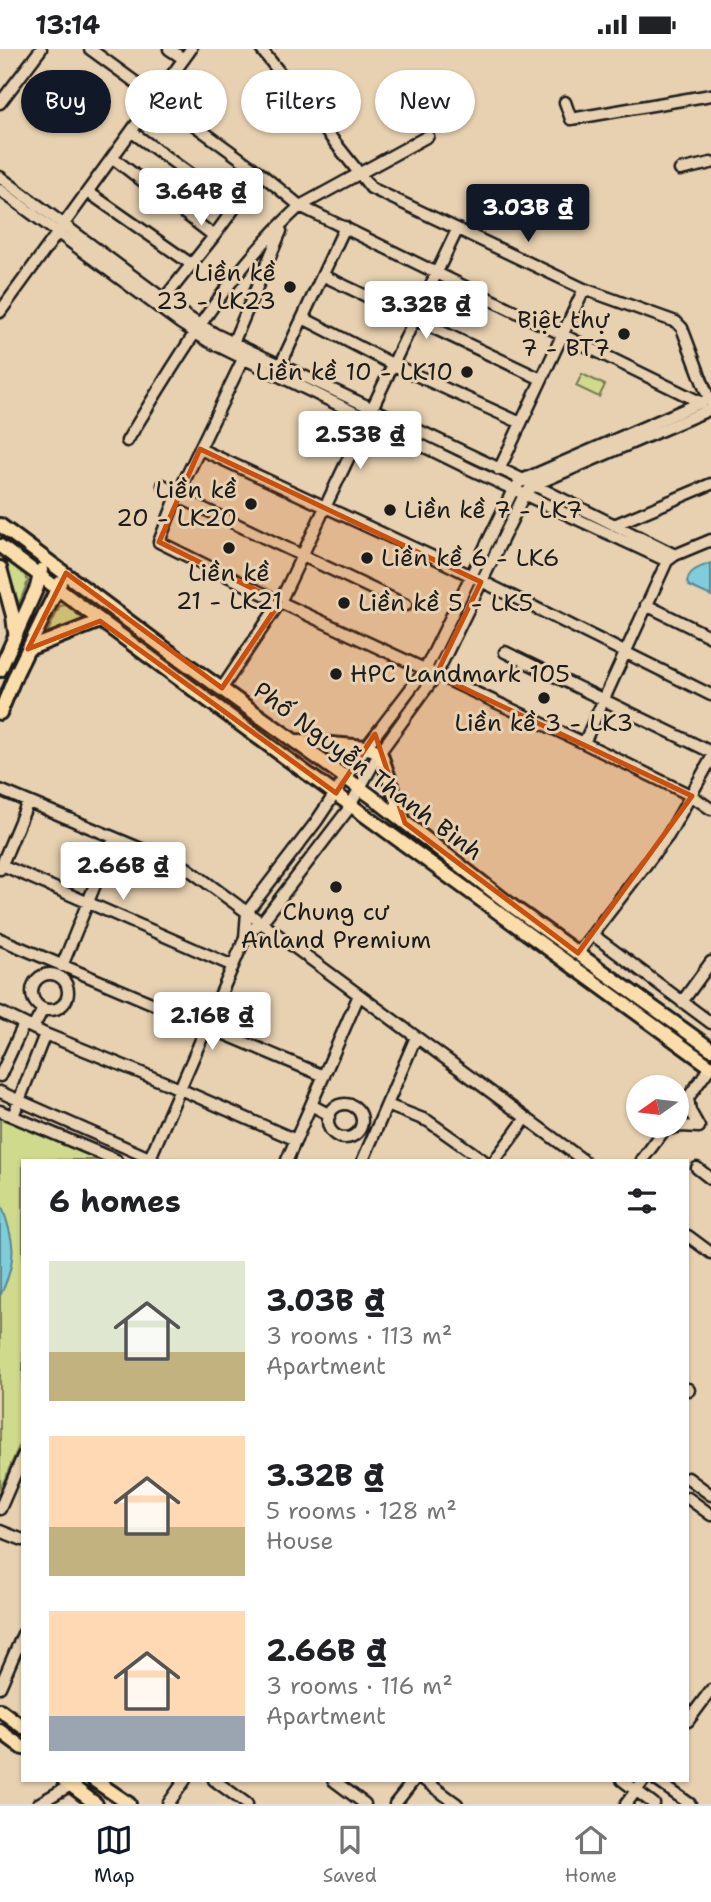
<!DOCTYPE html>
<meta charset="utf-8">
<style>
:root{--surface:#fff;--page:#f6f6f6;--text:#202124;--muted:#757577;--line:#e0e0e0;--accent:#111827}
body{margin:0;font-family:"Shantell Sans",sans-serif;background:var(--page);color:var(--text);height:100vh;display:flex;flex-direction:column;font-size:26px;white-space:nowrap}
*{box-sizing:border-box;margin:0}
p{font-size:23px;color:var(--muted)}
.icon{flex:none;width:38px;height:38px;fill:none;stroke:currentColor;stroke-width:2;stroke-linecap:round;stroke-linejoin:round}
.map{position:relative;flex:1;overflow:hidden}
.side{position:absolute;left:21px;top:1110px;width:668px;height:623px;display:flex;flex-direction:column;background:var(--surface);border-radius:0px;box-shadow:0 2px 5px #0004}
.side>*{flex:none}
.hud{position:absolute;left:21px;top:21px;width:670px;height:63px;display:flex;gap:14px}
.needle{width:46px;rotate:256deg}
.fabs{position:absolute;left:626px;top:1026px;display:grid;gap:14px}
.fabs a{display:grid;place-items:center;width:63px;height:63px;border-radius:50%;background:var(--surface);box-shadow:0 2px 5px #0004;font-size:35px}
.price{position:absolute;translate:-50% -60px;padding:0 16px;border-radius:7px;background:#fff;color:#222;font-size:23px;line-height:46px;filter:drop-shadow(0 2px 4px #0008)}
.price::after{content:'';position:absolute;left:50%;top:42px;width:21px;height:16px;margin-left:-10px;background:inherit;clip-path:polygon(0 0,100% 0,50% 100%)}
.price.active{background:var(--accent);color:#fff}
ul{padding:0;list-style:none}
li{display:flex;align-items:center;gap:21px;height:175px;padding:0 28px}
li span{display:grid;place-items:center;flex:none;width:196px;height:140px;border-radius:0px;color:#555}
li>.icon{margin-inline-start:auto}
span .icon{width:84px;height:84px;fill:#fffc;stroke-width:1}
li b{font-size:30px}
h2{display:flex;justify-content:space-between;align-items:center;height:84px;padding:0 28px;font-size:30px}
.tag{padding:0 24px;border-radius:32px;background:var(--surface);box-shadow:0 2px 5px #0004;font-size:24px;line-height:63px}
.tag.active{background:var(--accent);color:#fff}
.status{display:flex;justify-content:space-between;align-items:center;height:49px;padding:0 35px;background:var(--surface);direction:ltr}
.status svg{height:19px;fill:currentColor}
.dock{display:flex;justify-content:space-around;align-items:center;height:98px;border-top:2px solid var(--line);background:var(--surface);font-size:19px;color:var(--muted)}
.dock a{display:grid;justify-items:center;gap:4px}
.dock .active{color:var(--accent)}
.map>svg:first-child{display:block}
.green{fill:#cfda8d;stroke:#767b54;stroke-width:2}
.water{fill:#7fccdd;stroke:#578690;stroke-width:2}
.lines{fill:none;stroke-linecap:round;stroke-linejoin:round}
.minor-casing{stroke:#1c1c1c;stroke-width:15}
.major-casing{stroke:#1c1c1c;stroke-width:18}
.minor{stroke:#e8d1b1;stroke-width:10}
.major{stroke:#fbddab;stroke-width:12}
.marked{fill:#c9500e;fill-opacity:0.2;stroke:#c9500e;stroke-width:5;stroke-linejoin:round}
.poi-dot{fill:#1c1c1c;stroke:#e8d1b1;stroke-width:2.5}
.labels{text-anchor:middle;stroke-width:6;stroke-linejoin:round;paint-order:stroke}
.poi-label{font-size:24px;fill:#1c1c1c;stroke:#e8d1b1;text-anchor:end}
.street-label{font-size:24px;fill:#1c1c1c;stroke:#e8d1b1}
</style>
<div class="status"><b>13:14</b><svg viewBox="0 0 49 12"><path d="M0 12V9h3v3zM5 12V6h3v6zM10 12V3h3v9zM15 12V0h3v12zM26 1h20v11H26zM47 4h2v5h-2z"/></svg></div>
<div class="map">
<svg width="711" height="1755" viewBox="0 0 711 1755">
<rect width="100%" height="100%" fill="#e8d1b1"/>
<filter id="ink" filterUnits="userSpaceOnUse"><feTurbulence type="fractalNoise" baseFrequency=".0143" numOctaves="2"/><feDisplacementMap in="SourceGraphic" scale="14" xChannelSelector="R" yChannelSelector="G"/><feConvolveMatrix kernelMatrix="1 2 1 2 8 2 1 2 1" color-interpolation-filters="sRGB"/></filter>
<g filter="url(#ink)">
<path class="green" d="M582 325 605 336 599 348 576 337Z
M8 513 25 526 28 532 19 555 6 516Z
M66 556 84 571 47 584 60 557Z
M0 1065 115 1111H23V1388L0 1441Z"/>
<path class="water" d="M711 514V547L689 537 687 533C689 521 700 518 711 514Z
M0 1152C14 1190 19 1209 0 1247Z"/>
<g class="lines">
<defs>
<path id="minor" d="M90 0 260 124 300 157 702 354
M169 0 184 10
M261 0 371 139 584 240 676 273 682 279 710 353
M565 53 571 70 711 46
M0 54 41 0
M132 83 235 158
M113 109 214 187
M680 121 711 114
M0 128 189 269 215 285 534 436 675 506
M0 141 180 274 208 292 472 421 667 512
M88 143 191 215
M324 227 541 330
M164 250 214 187 260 124
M0 263 191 0
M303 269 394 316 521 374
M233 294 281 182
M243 310 177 447 159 493 280 553 584 694 692 747 711 760
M281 315 345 178
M127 392C178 309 228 223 300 157L428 87
M200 400 429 506 711 646
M499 421 584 240
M163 436 177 447 406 556
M614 476 711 435
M646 556 711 588
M505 603 711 703
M222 639 280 553 457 181
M584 694 667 512 675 506 711 491
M0 741 187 819 583 1111
M2 816 233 917
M0 820 28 753
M246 885 262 873 347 762 380 703 436 626 524 446 534 436 711 360
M593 886 711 974
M0 890 324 1027
M578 904 668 787 711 710
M62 917 114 789
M32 943a18 18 0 1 1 36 0a18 18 0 1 1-36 0Z
M682 953 711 913
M0 963 45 985 166 1034 296 1091
M33 979 43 960
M0 1027 24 975
M0 1043 154 1111
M688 1049 690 1062 699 1078
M328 1072a17 17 0 1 1 34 0a17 17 0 1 1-34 0Z
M311 1056 330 1066
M387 1056 428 1072 483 1111
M0 1062 116 1111
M677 1064 711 1017
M13 1067 45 985
M665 1081 681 1077 699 1078
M150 1109 245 889 247 863 316 773 366 698 425 621 513 441 522 431 711 349
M287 1111 359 946
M363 1111 416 988
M495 1111 526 1069
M642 1111 668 1076
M697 1119 711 1130
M688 1187 711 1204
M688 1340 689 1341
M688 1429 711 1446
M688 1449 711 1466
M0 1460 23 1407
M0 1482 23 1491
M0 1638 23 1585
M688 1672 711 1641
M214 1731 247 1755
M333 1731 365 1755
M424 1731 457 1755
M622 1731 654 1755
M656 1731 690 1755
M38 1755 71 1736
M168 1755 185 1731
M395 1755 414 1731
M626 1755 644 1731"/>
<path id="major" d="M0 476 163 598 371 747 512 857 711 1000
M0 497 290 712 711 1018
M0 519 13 567 15 583
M28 600 100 572
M0 621 37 538 41 521
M0 664 16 625 60 534
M296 692 366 698 380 703 403 770
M0 1661 23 1678
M0 1682 23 1699
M64 1731 96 1755
M94 1731 129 1755"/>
</defs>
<use href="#minor" class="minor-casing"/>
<use href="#major" class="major-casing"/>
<use href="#minor" class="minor"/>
<use href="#major" class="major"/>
</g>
</g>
<path class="marked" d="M200 400 481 533 436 626 692 747 578 904 405 774 375 685 336 744 100 572 28 600 66 524 222 639 280 553 159 493Z"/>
<g class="poi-dot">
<circle cx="290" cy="238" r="7"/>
<circle cx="624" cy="285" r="7"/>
<circle cx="467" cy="323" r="7"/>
<circle cx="251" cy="455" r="7"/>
<circle cx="390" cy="461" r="7"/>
<circle cx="229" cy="499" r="7"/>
<circle cx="367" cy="509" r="7"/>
<circle cx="344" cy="554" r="7"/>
<circle cx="336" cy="625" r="7"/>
<circle cx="544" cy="649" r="7"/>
<circle cx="336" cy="838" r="7"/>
</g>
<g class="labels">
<g class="poi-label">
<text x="276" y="232">Liền kề<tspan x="276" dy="28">23 - LK23</tspan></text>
<text x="610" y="279">Biệt thự<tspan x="610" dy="28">7 - BT7</tspan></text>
<text x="453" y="331">Liền kề 10 - LK10</text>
<text x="237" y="449">Liền kề<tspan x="237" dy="28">20 - LK20</tspan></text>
<text x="404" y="469" text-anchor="start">Liền kề 7 - LK7</text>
<text x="381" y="517" text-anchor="start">Liền kề 6 - LK6</text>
<text x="229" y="532" text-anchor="middle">Liền kề<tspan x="229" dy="28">21 - LK21</tspan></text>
<text x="358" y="562" text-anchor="start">Liền kề 5 - LK5</text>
<text x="350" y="633" text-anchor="start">HPC Landmark 105</text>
<text x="544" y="682" text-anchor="middle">Liền kề 3 - LK3</text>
<text x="336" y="871" text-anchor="middle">Chung cư<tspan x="336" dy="28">Anland Premium</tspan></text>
</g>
<g class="street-label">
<text transform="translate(368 722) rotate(37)" y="8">Phố Nguyễn Thanh Bình</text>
</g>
</g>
</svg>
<div class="fabs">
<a><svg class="needle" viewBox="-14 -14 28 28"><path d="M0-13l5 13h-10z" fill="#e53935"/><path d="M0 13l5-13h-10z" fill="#757577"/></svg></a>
</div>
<b class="price" style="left:201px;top:179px">3.64B ₫</b>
<b class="price active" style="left:528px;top:195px">3.03B ₫</b>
<b class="price" style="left:426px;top:292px">3.32B ₫</b>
<b class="price" style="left:360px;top:422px">2.53B ₫</b>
<b class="price" style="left:123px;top:853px">2.66B ₫</b>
<b class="price" style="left:212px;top:1003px">2.16B ₫</b>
<div class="hud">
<a class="tag active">Buy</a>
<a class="tag">Rent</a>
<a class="tag">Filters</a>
<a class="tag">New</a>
</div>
<section class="side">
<h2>6 homes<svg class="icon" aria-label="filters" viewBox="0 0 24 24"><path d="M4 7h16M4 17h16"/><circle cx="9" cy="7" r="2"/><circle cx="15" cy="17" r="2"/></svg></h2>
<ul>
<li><span style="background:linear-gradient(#dfe7d0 65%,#c2b280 0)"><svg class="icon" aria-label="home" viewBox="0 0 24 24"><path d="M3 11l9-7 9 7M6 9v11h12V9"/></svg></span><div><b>3.03B ₫</b><p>3 rooms · 113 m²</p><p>Apartment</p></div></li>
<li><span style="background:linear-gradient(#ffd9b3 65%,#c2b280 0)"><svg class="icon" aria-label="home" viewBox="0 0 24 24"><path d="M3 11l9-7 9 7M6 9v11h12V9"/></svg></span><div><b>3.32B ₫</b><p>5 rooms · 128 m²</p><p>House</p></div></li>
<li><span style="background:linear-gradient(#ffd9b3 75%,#9aa5b1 0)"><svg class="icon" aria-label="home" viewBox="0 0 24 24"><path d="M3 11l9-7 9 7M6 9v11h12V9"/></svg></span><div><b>2.66B ₫</b><p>3 rooms · 116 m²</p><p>Apartment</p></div></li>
</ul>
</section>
</div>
<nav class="dock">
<a class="active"><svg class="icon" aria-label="map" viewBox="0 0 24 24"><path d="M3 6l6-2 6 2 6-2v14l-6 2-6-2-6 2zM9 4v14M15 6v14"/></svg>Map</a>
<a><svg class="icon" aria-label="saved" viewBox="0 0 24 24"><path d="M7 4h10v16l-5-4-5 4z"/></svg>Saved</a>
<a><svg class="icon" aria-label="home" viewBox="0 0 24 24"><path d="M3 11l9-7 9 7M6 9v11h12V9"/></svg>Home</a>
</nav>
